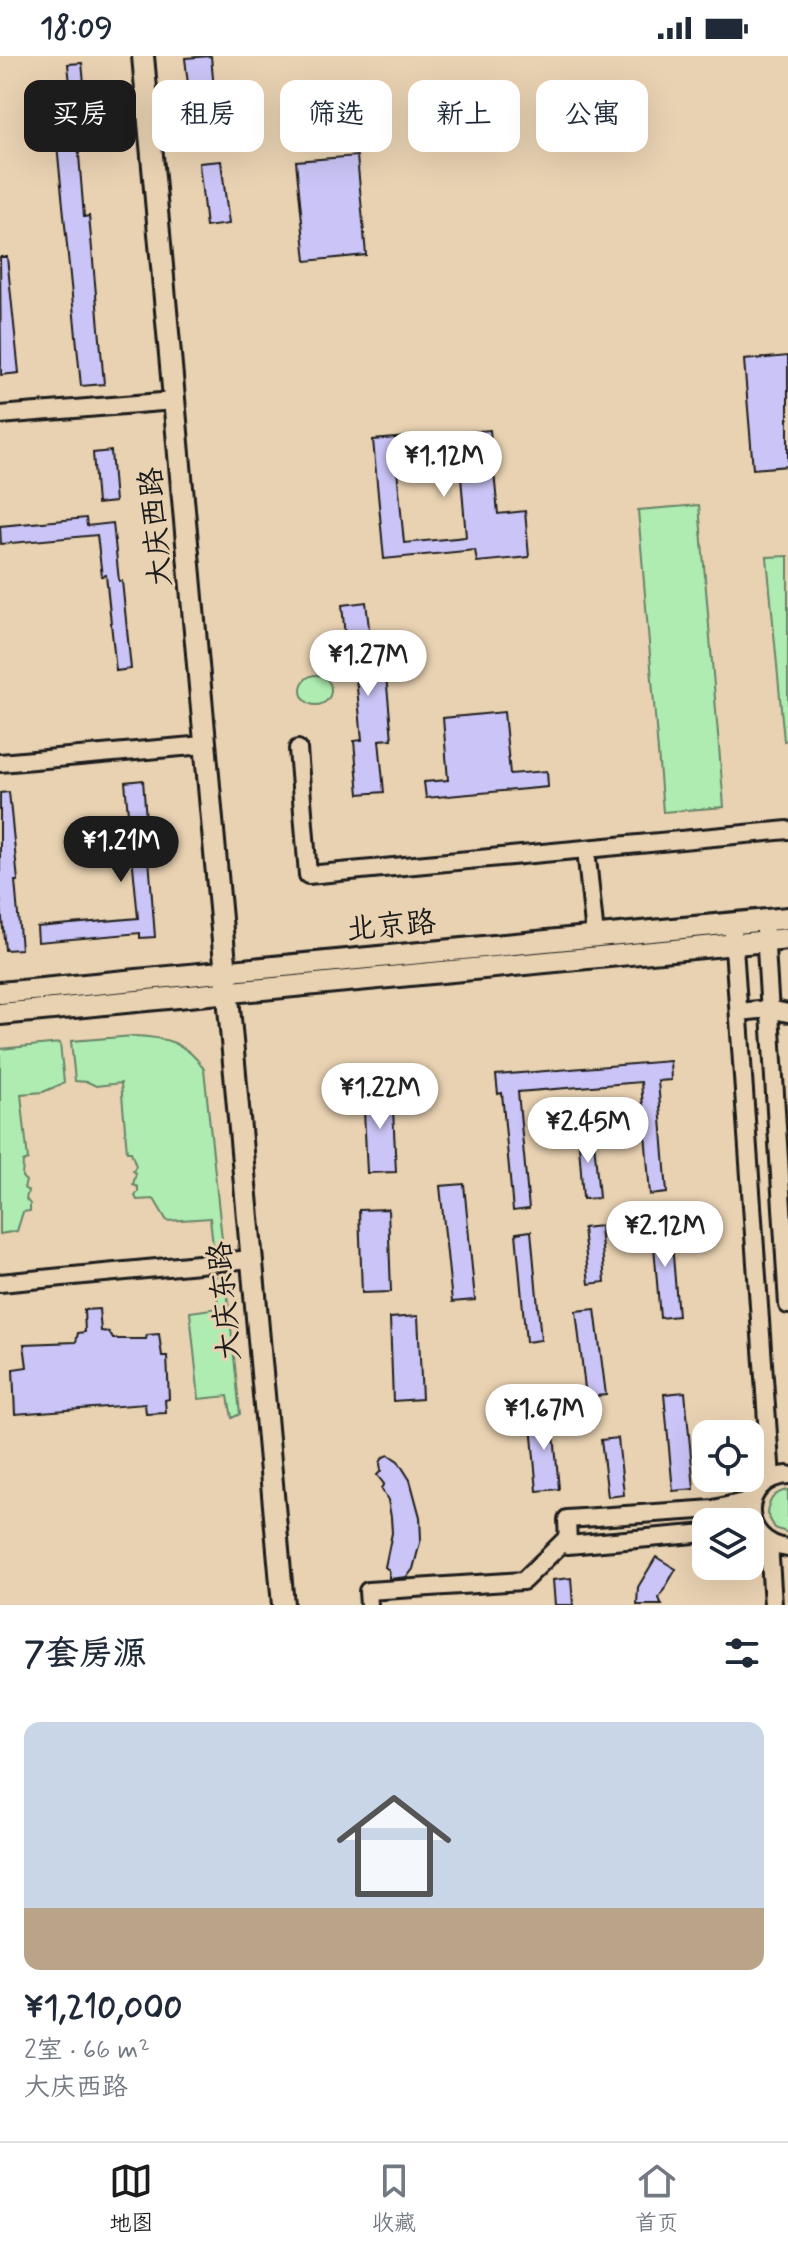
<!DOCTYPE html>
<html lang="zh">
<meta charset="utf-8">
<style>
:root{--surface:#fff;--page:#f6f6f7;--text:#1f2937;--muted:#747a83;--line:#e0e1e3;--accent:#1c1c1c}
body{margin:0;font-family:Mynerve,"LXGW WenKai TC",sans-serif;background:var(--page);color:var(--text);height:100vh;display:flex;flex-direction:column;font-size:30px;white-space:nowrap}
*{box-sizing:border-box;margin:0}
p{font-size:26px;color:var(--muted)}
.icon{flex:none;width:44px;height:44px;fill:none;stroke:currentColor;stroke-width:2;stroke-linecap:round;stroke-linejoin:round}
.map{position:relative;height:1549px;overflow:hidden}
.panel{display:flex;flex-direction:column;background:var(--surface);flex:1}
.panel>*{flex:none}
.top-card{position:absolute;left:24px;top:24px;width:740px;height:72px;display:flex;gap:16px}
.controls{position:absolute;left:692px;top:1364px;display:grid;gap:16px}
.controls a{display:grid;place-items:center;width:72px;height:72px;border-radius:16px;background:var(--surface);box-shadow:0 8px 32px #0002;font-size:40px}
.price{position:absolute;translate:-50% -68px;padding:0 18px;border-radius:28px;background:#fff;color:#222;font-size:26px;line-height:52px;filter:drop-shadow(0 2px 4px #0008)}
.price::after{content:'';position:absolute;left:50%;top:48px;width:24px;height:18px;margin-left:-12px;background:inherit;clip-path:polygon(0 0,100% 0,50% 100%)}
.price.active{background:var(--accent);color:#fff}
ul{padding:0;list-style:none}
li{display:grid;align-content:center;gap:16px;height:424px;padding:0 24px}
li+li{border-top:2px solid var(--line)}
li span{display:grid;place-items:center;height:248px;border-radius:16px;color:#555}
li>.icon{margin-inline-start:auto}
span .icon{width:144px;height:144px;fill:#fffc;stroke-width:1}
li b{font-size:34px}
h2{display:flex;justify-content:space-between;align-items:center;height:96px;padding:0 24px;font-size:34px}
.tag{padding:0 28px;border-radius:16px;background:var(--surface);box-shadow:0 8px 32px #0002;font-size:28px;line-height:72px}
.tag.active{background:var(--accent);color:#fff}
.status{display:flex;justify-content:space-between;align-items:center;height:56px;padding:0 40px;background:var(--surface);direction:ltr}
.status svg{height:22px;fill:currentColor}
.tab-bar{display:flex;justify-content:space-around;align-items:center;height:112px;border-top:2px solid var(--line);background:var(--surface);font-size:22px;color:var(--muted)}
.tab-bar a{display:grid;justify-items:center;gap:4px}
.tab-bar .active{color:var(--accent)}
.map>svg:first-child{display:block}
.green{fill:#afecb2;stroke:#668467;stroke-width:2}
.building{fill:#cbc5f7;stroke:#1c1c1c;stroke-width:2;fill-rule:evenodd}
.lines{fill:none;stroke-linecap:round;stroke-linejoin:round}
.minor-casing{stroke:#1c1c1c;stroke-width:22}
.major-casing{stroke:#1c1c1c;stroke-width:26}
.minor{stroke:#e9d2b2;stroke-width:16}
.major{stroke:#e9d2b2;stroke-width:20}
.labels{text-anchor:middle;stroke-width:6;stroke-linejoin:round;paint-order:stroke}
.street-label{font-size:30px;fill:#1c1c1c;stroke:#e9d2b2}
</style>
<div class="status"><b>18:09</b><svg viewBox="0 0 49 12"><path d="M0 12V9h3v3zM5 12V6h3v6zM10 12V3h3v9zM15 12V0h3v12zM26 1h20v11H26zM47 4h2v5h-2z"/></svg></div>
<div class="map">
<svg width="788" height="1549" viewBox="0 0 788 1549">
<rect width="100%" height="100%" fill="#e9d2b2"/>
<filter id="ink" filterUnits="userSpaceOnUse"><feTurbulence type="fractalNoise" baseFrequency=".0125" numOctaves="2"/><feDisplacementMap in="SourceGraphic" scale="16" xChannelSelector="R" yChannelSelector="G"/><feConvolveMatrix kernelMatrix="1 2 1 2 8 2 1 2 1" color-interpolation-filters="sRGB"/></filter>
<g filter="url(#ink)">
<path class="green" d="M699 449 724 751 663 756 638 454Z
M788 500V684L784 685 767 501Z
M301 634a15 15 0 1 1 30 0a15 15 0 1 1-30 0Z
M134 980C164 981 187 986 204 1013L223 1193 220 1197 214 1198 210 1162 167 1165 154 1143 137 1144 135 1140 138 1136V1131L133 1129 136 1117 133 1115 136 1110 131 1096H127L121 1027 96 1030 88 1026 75 1025 71 985Z
M60 987 64 1027 43 1036 21 1038 28 1104 23 1106 22 1121 26 1125 24 1132 28 1135 26 1143 30 1148V1155L23 1156 17 1175 0 1178V993Z
M221 1220 226 1223 240 1358 232 1362 228 1340 199 1343 190 1256 219 1252 214 1221Z
M788 1434V1477L775 1472 767 1458C768 1444 774 1436 788 1434Z"/>
<path class="building" d="M211 0 218 79 194 81 185 2Z
M82 7 89 76 75 77 68 8Z
M78 87 84 161 89 160 104 328 81 330 57 89Z
M357 100 366 199 306 205 296 105Z
M221 105 229 168 206 171 199 107Z
M0 201H7L19 317 1 319Z
M788 300V410L753 413 744 304Z
M490 374 498 458 525 455 529 501 477 506 475 494 384 503 373 384ZM459 397 466 481 404 487 396 403Z
M111 395 115 446 97 448 93 397Z
M86 462 87 470 113 467 119 525H122L131 613 116 615 106 519 102 520 97 479 1 488 0 470Z
M366 546 371 589 383 588 392 683 379 684 384 736 359 738 354 685 362 684 353 590 346 591 342 549Z
M504 656 510 718 547 715 548 731 426 742 424 726 448 724 443 662Z
M143 724 155 881 140 882V877L38 886 37 871 138 862 125 726Z
M9 736 18 825H15L21 893 5 894 0 841V737Z
M670 1005 671 1024 658 1025 667 1137 650 1139 641 1026 518 1036 529 1153 513 1155 502 1037 498 1038 496 1019Z
M392 1033 396 1116 367 1117 363 1034Z
M593 1073 599 1142 583 1143 578 1075Z
M464 1128 475 1244 452 1246 440 1130Z
M388 1153 391 1236 362 1237 359 1154Z
M670 1164 678 1260 660 1262 652 1166Z
M600 1170 605 1226 589 1228 583 1172Z
M531 1175 541 1284 526 1286 516 1177Z
M99 1253 101 1275 109 1276 113 1283H146L147 1279 159 1278 162 1300H167L169 1343 165 1344 166 1357 146 1358 145 1348 15 1358 13 1313 27 1311 24 1288 76 1286 78 1277 85 1276 84 1254Z
M595 1253 606 1339 586 1341 576 1255Z
M418 1260 422 1343 393 1345 390 1262Z
M685 1336 694 1433 673 1435 664 1338Z
M552 1356 559 1433 537 1435 530 1358Z
M618 1382 624 1439 608 1441 601 1384Z
M389 1399 398 1405 410 1424 420 1461 421 1483 413 1513 407 1521 389 1523V1514L385 1511 392 1477 391 1461 388 1444 381 1432 384 1428 377 1419 381 1415 380 1407 383 1401Z
M656 1501 676 1513 659 1542 662 1549H637L638 1531Z
M571 1522 573 1549H555L553 1524Z"/>
<g class="lines">
<defs>
<path id="minor" d="M0 359 174 345
M298 693 308 819 788 774
M0 707 204 689
M586 793 595 880
M765 876 788 1249
M733 877 771 1422
M739 956 769 953 788 957
M0 1227 251 1203
M788 1419C739 1422 738 1486 788 1492
M706 1477 568 1489 567 1463 714 1453 752 1444
M769 1487 773 1549
M369 1549 368 1535 523 1525 568 1481"/>
<path id="major" d="M143 0 283 1549
M0 937 788 862
M0 958 788 883"/>
</defs>
<use href="#minor" class="minor-casing"/>
<use href="#major" class="major-casing"/>
<use href="#minor" class="minor"/>
<use href="#major" class="major"/>
</g>
</g>
<g class="labels">
<g class="street-label">
<text transform="translate(155 471) rotate(-95)" y="10">大庆西路</text>
<text transform="translate(391 869) rotate(-5)" y="10">北京路</text>
<text transform="translate(224 1245) rotate(-95)" y="10">大庆东路</text>
</g>
</g>
</svg>
<div class="controls">
<a><svg class="icon" aria-label="locate" viewBox="0 0 24 24"><circle cx="12" cy="12" r="6"/><path d="M12 2v4M12 18v4M2 12h4M18 12h4"/></svg></a>
<a><svg class="icon" aria-label="layers" viewBox="0 0 24 24"><path d="M12 4l9 5-9 5-9-5zM3 14l9 5 9-5"/></svg></a>
</div>
<b class="price" style="left:444px;top:443px">¥1.12M</b>
<b class="price" style="left:368px;top:642px">¥1.27M</b>
<b class="price active" style="left:121px;top:828px">¥1.21M</b>
<b class="price" style="left:380px;top:1075px">¥1.22M</b>
<b class="price" style="left:588px;top:1109px">¥2.45M</b>
<b class="price" style="left:665px;top:1213px">¥2.12M</b>
<b class="price" style="left:544px;top:1396px">¥1.67M</b>
<div class="top-card">
<a class="tag active">买房</a>
<a class="tag">租房</a>
<a class="tag">筛选</a>
<a class="tag">新上</a>
<a class="tag">公寓</a>
</div>
</div>
<section class="panel">
<h2>7套房源<svg class="icon" aria-label="filters" viewBox="0 0 24 24"><path d="M4 7h16M4 17h16"/><circle cx="9" cy="7" r="2"/><circle cx="15" cy="17" r="2"/></svg></h2>
<ul>
<li><span style="background:linear-gradient(#c9d6e8 75%,#b9a48a 0)"><svg class="icon" aria-label="home" viewBox="0 0 24 24"><path d="M3 11l9-7 9 7M6 9v11h12V9"/></svg></span><div><b>¥1,210,000</b><p>2室 · 66 m²</p><p>大庆西路</p></div></li>
</ul>
</section>
<nav class="tab-bar">
<a class="active"><svg class="icon" aria-label="map" viewBox="0 0 24 24"><path d="M3 6l6-2 6 2 6-2v14l-6 2-6-2-6 2zM9 4v14M15 6v14"/></svg>地图</a>
<a><svg class="icon" aria-label="saved" viewBox="0 0 24 24"><path d="M7 4h10v16l-5-4-5 4z"/></svg>收藏</a>
<a><svg class="icon" aria-label="home" viewBox="0 0 24 24"><path d="M3 11l9-7 9 7M6 9v11h12V9"/></svg>首页</a>
</nav>
